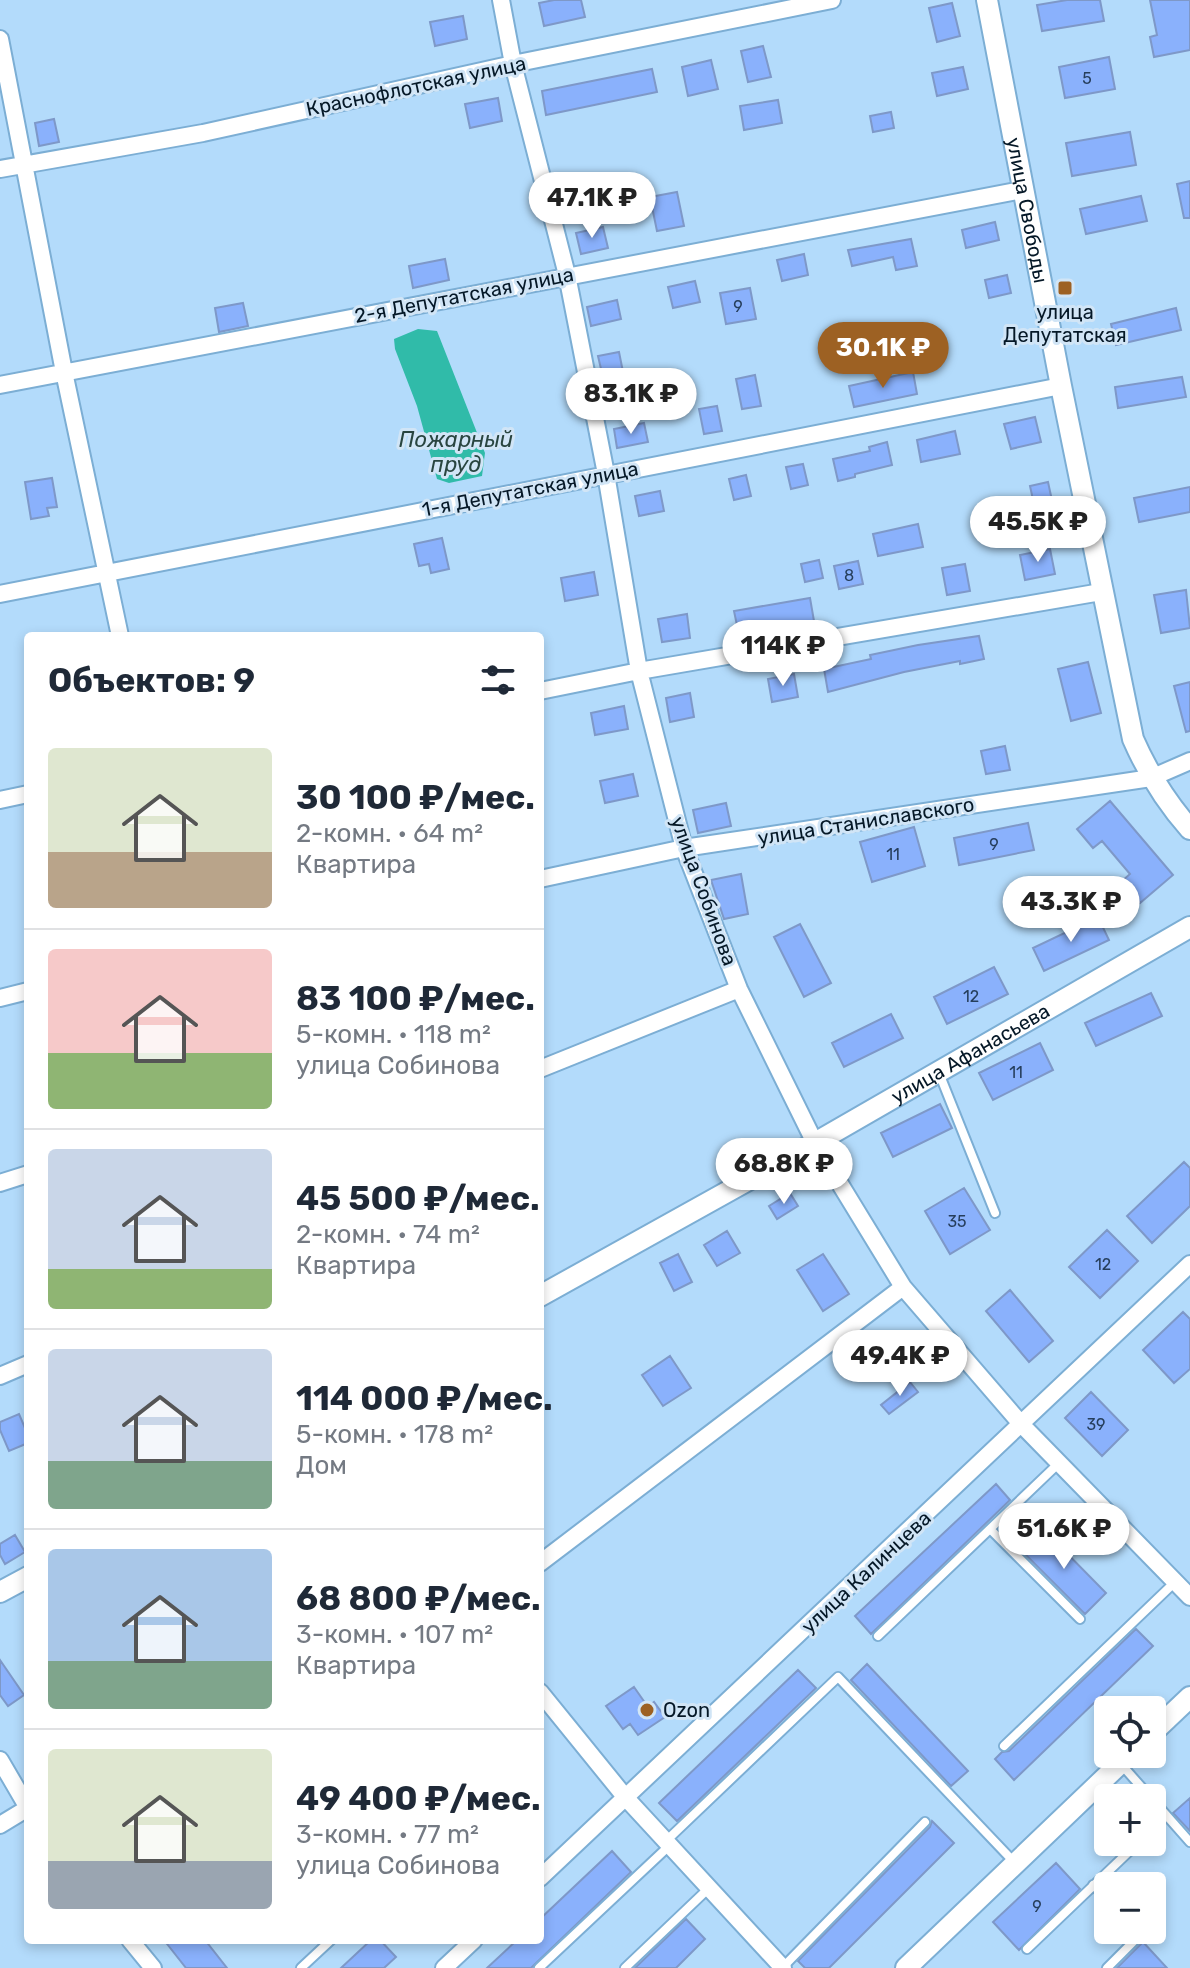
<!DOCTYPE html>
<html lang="ru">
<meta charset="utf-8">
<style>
:root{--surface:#fff;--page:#f6f6f7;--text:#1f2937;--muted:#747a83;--line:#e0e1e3;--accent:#9d6123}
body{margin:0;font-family:Rubik,sans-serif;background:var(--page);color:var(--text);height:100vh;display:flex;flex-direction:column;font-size:30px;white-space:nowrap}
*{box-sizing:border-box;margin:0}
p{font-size:26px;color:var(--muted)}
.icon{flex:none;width:44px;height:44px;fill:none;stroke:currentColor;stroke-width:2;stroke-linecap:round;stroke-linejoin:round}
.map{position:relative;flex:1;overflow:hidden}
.sheet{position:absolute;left:24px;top:632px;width:520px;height:1312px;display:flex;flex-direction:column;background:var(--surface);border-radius:8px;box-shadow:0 4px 12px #0003}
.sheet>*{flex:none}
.controls{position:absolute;left:1094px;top:1696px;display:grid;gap:16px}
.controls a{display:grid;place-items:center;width:72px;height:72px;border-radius:8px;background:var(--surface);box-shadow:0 4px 12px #0003;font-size:40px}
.price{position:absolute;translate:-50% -68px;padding:0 18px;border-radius:28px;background:#fff;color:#222;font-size:26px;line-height:52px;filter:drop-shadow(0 2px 4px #0008)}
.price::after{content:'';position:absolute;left:50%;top:48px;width:24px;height:18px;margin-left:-12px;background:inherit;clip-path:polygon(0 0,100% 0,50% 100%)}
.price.selected{background:var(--accent);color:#fff}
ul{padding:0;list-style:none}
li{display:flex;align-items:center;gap:24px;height:200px;padding:0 24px}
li+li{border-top:2px solid var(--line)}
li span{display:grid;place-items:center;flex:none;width:224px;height:160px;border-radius:8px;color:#555}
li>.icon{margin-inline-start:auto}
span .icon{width:96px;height:96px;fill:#fffc;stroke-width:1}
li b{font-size:34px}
h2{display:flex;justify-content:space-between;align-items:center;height:96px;padding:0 24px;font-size:34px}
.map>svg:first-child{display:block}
.water{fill:#30bba9}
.building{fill:#8ab1fc;stroke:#7e98c8;stroke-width:2}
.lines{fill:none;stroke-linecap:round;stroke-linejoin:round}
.service-casing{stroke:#7caed4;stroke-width:12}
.minor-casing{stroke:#7caed4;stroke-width:20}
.tertiary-casing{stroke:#7caed4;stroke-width:24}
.service{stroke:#fff;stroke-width:8}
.minor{stroke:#fff;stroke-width:16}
.tertiary{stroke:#fff;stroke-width:20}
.poi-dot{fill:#9d6123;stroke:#d1e5f6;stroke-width:3}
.labels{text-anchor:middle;stroke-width:6;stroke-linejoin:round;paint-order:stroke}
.number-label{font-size:16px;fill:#263e5c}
.street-label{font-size:20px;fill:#051827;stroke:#d1e5f6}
.poi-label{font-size:20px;fill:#051827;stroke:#d1e5f6}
.water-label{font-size:22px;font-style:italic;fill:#294540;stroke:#d1e5f6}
</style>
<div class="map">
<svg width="1190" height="1968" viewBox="0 0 1190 1968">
<rect width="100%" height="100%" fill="#b3dbfb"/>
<path class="water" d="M418 329 437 331 485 453 482 476 449 483 437 479 417 406 395 349 394 339Z"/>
<path class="building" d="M554 0H581L585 17 544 26 539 3Z
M1067 0H1100L1104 21 1042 31 1037 5Z
M1150 0H1190V50L1154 57 1150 37 1157 35Z
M952 3 960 36 937 42 929 8Z
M463 16 467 39 435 46 430 22Z
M763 46 771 77 748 82 741 51Z
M1109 57 1115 89 1065 98 1059 67Z
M711 60 718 89 688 96 682 67Z
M963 67 968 89 937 96 932 73Z
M652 69 657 92 546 115 542 91Z
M498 98 502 121 470 128 465 104Z
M778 100 782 123 744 130 740 106Z
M891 112 894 128 873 132 870 116Z
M54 119 59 142 39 146 35 123Z
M1130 132 1136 165 1072 176 1066 143Z
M1190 181V218H1184L1177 184Z
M677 192 684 226 657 231 650 197Z
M1141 196 1147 221 1086 234 1080 209Z
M995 222 999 240 966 248 962 230Z
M603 227 608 248 581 254 576 233Z
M911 239 917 266 896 270 893 257 852 266 848 250Z
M804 254 808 275 782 281 777 260Z
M445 259 449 280 413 288 409 266Z
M1007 275 1011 293 989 298 985 280Z
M695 281 700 302 673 308 668 287Z
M750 288 756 319 726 324 720 293Z
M617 300 621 319 591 326 587 307Z
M243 303 248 326 219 332 215 308Z
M1176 308 1181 330 1116 345 1111 324Z
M619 352 624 377 635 375 638 394 608 399 598 356Z
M913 372 917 394 854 407 849 386Z
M755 375 761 406 742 409 736 379Z
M1182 377 1186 397 1118 408 1115 387Z
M717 406 722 431 704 434 699 409Z
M1035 417 1041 442 1011 449 1004 424Z
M644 423 648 442 617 448 614 429Z
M955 431 960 454 921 462 917 440Z
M887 442 892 465 855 474V477L838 481 833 459 870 451 869 447Z
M803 464 808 485 791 489 786 467Z
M746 475 751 496 734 500 729 479Z
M52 478 57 507 47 508 49 516 31 519 25 482Z
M1048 482 1053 505 1035 509 1030 486Z
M1190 487V512L1139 522 1134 498Z
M660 491 664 511 639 516 635 496Z
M918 524 923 547 878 556 873 534Z
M442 538 449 569 431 573 429 564 419 566 414 544Z
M1050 549 1055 574 1025 580 1020 555Z
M819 560 823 578 805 582 801 564Z
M858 561 863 584 839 589 834 566Z
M965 564 970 591 947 595 942 568Z
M594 572 598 595 565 601 561 578Z
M1186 590 1190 628 1161 633 1154 595Z
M810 598 814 621 739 635 734 611Z
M687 614 690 638 662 642 658 619Z
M979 636 984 659 960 664V661L904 672 828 692 824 669 871 659 870 655 918 645Z
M1088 662 1101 713 1071 721 1058 669Z
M794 674 798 697 772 702 768 679Z
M1190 682V731L1186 732 1174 686Z
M690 693 694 717 670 722 666 698Z
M624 706 628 729 595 735 591 713Z
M1005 746 1010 770 986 774 981 751Z
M633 774 638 796 605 803 600 781Z
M1110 801 1173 875 1140 903 1122 881 1130 874 1102 841 1093 848 1077 829Z
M726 803 731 826 698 833 693 810Z
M1028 823 1034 850 959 865 954 838Z
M914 827 925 866 872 882 860 842Z
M741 874 748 914 724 919 711 880Z
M1098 917 1109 940 1044 971 1033 948Z
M800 924 831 983 804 997 774 937Z
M994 967 1008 994 947 1024 934 997Z
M1151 993 1162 1016 1096 1046 1085 1023Z
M891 1014 903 1038 844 1067 832 1043Z
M1040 1043 1053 1070 993 1100 979 1073Z
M940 1104 952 1128 893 1157 881 1133Z
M1184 1162 1190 1168V1206L1152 1243 1127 1216Z
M964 1188 990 1230 950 1254 925 1211Z
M790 1193 798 1206 777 1219 769 1206Z
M1107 1230 1138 1261 1100 1298 1069 1267Z
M727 1231 740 1253 717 1266 704 1245Z
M678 1254 692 1282 674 1291 660 1263Z
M823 1254 849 1294 823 1311 797 1270Z
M1010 1290 1053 1341 1029 1362 986 1311Z
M1183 1312 1190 1319V1369L1174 1383 1143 1350Z
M670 1356 691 1388 663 1406 642 1375Z
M910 1382 918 1392 889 1414 881 1405Z
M1091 1392 1128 1430 1102 1456 1065 1418Z
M19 1414 28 1435V1443L9 1451 0 1430V1422Z
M996 1484 1010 1500 871 1634 855 1616Z
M1043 1529 1106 1593 1085 1614 1021 1550Z
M15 1535 25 1552 5 1564 0 1555V1544Z
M1136 1629 1153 1646 1014 1780 995 1759 1002 1752 1009 1751Z
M0 1660 24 1695 8 1706 0 1695Z
M867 1664 968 1771 951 1786 851 1680Z
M798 1670 816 1688 677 1821 659 1803Z
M634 1687 648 1707 654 1702 665 1717 638 1735 630 1724 623 1729 606 1706Z
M1190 1798V1831L1173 1813Z
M932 1821 954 1843 829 1968H805L798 1961 930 1827Z
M612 1851 631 1872 531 1968H487L517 1940H540V1919Z
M1056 1863 1080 1889 1019 1950 993 1922Z
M686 1919 705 1939 676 1968H635Z
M164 1940H205L227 1968H186Z
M371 1940H380L396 1957 384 1968H341Z
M1143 1942 1167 1968H1117Z"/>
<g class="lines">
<defs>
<path id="service" d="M939 1073 995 1213
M990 1529 1080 1619
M878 1636 1059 1463
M1004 1746 1175 1582
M1120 1763 1151 1798
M1152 1799 1190 1842
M1152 1829 1166 1816
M666 1841 838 1677 1015 1863
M1093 1885 1108 1900
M1027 1949 1139 1842
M783 1967 925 1822
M301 1968 331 1940
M539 1968 669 1846
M625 1968 709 1888
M1107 1968 1141 1934 1137 1930"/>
<path id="minor" d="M501 0 513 64 567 275 606 474 639 671 684 848 739 989 815 1143 903 1287 1022 1425 1190 1597
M0 39 64 372 120 636
M0 169 203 133 513 64 832 0
M0 385 1022 190
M0 594 1061 386
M540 691 639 671 1101 592
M0 800 28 794
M540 879 684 848 1151 778 1190 761
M0 998 28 991
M540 1069 739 989
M0 1183 28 1174
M0 1376 28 1364
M540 1563 903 1287
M540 1692 626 1798 783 1968
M0 1760 28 1808 0 1825
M540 1878 1190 1264
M130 1940 153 1968
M444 1968 474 1940"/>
<g id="tertiary">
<path id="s1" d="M987 0 1061 386 1133 739C1148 773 1165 801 1190 829"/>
<path id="s2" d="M540 1296 815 1143 1190 927"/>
<path d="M0 1592 28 1577"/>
<path d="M1152 1733 1190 1697"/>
<path d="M906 1968 1130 1754"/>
</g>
</defs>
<use href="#service" class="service-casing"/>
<use href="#minor" class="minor-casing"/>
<use href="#tertiary" class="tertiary-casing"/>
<use href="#service" class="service"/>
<use href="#minor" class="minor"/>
<use href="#tertiary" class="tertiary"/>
</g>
<g class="poi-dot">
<rect x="1057" y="280" width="16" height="16" rx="4"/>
<circle cx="647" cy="1710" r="8"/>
</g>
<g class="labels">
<g class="number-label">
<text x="1087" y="84">5</text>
<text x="738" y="312">9</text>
<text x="849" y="581">8</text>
<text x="994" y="850">9</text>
<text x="893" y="860">11</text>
<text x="971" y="1002">12</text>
<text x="1016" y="1078">11</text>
<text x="957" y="1227">35</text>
<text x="1103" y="1270">12</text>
<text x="1096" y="1430">39</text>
<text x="1037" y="1912">9</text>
</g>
<g class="street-label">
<text transform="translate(416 86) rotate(-12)" y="7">Краснофлотская улица</text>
<text dy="7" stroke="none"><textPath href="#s1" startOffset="214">улица Свободы</textPath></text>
<text transform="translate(464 295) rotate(-11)" y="7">2-я Депутатская улица</text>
<text transform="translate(530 489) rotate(-11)" y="7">1-я Депутатская улица</text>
<text transform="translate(866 821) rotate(-9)" y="7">улица Станиславского</text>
<text transform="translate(704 891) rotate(70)" y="7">улица Собинова</text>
<text dy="7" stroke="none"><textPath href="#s2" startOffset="494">улица Афанасьева</textPath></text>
<text transform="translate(866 1572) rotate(-43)" y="7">улица Калинцева</text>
</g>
<g class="poi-label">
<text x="1065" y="319">улица<tspan x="1065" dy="23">Депутатская</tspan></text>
<text x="663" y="1717" text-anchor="start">Ozon</text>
</g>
<g class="water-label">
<text x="456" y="447">Пожарный<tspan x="456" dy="25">пруд</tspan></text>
</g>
</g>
</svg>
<div class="controls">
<a><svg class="icon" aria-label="locate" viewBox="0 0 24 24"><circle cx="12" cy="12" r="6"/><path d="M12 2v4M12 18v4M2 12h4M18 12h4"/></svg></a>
<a>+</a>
<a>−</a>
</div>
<b class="price" style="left:592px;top:240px">47.1K ₽</b>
<b class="price selected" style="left:883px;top:390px">30.1K ₽</b>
<b class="price" style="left:631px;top:436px">83.1K ₽</b>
<b class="price" style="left:1038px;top:564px">45.5K ₽</b>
<b class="price" style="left:783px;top:688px">114K ₽</b>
<b class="price" style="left:1071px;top:944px">43.3K ₽</b>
<b class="price" style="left:784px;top:1206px">68.8K ₽</b>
<b class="price" style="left:900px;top:1398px">49.4K ₽</b>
<b class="price" style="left:1064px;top:1571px">51.6K ₽</b>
<section class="sheet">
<h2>Объектов: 9<svg class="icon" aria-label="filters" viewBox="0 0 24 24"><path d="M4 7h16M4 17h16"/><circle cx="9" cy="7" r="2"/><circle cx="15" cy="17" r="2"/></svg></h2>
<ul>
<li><span style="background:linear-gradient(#dfe7d0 65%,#b9a48a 0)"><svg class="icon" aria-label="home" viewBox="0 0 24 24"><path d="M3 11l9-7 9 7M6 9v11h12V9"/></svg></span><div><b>30 100 ₽/мес.</b><p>2-комн. · 64 m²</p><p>Квартира</p></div></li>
<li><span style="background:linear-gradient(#f6c9c9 65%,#8fb573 0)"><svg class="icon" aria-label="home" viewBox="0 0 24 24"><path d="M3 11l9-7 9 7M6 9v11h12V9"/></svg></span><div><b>83 100 ₽/мес.</b><p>5-комн. · 118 m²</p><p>улица Собинова</p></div></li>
<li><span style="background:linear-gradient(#c9d6e8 75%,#8fb573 0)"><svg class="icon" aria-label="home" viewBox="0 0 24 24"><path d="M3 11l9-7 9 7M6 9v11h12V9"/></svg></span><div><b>45 500 ₽/мес.</b><p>2-комн. · 74 m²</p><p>Квартира</p></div></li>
<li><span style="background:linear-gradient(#c9d6e8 70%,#7fa58c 0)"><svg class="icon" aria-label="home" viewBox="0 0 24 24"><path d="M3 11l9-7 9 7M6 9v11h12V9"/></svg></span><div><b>114 000 ₽/мес.</b><p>5-комн. · 178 m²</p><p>Дом</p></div></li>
<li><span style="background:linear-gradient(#a9c7e8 70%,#7fa58c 0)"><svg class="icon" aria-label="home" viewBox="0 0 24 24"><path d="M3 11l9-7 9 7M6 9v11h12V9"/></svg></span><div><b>68 800 ₽/мес.</b><p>3-комн. · 107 m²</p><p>Квартира</p></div></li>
<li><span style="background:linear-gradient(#dfe7d0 70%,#9aa5b1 0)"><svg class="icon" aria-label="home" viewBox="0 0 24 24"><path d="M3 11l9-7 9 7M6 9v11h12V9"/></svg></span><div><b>49 400 ₽/мес.</b><p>3-комн. · 77 m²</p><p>улица Собинова</p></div></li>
</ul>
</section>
</div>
